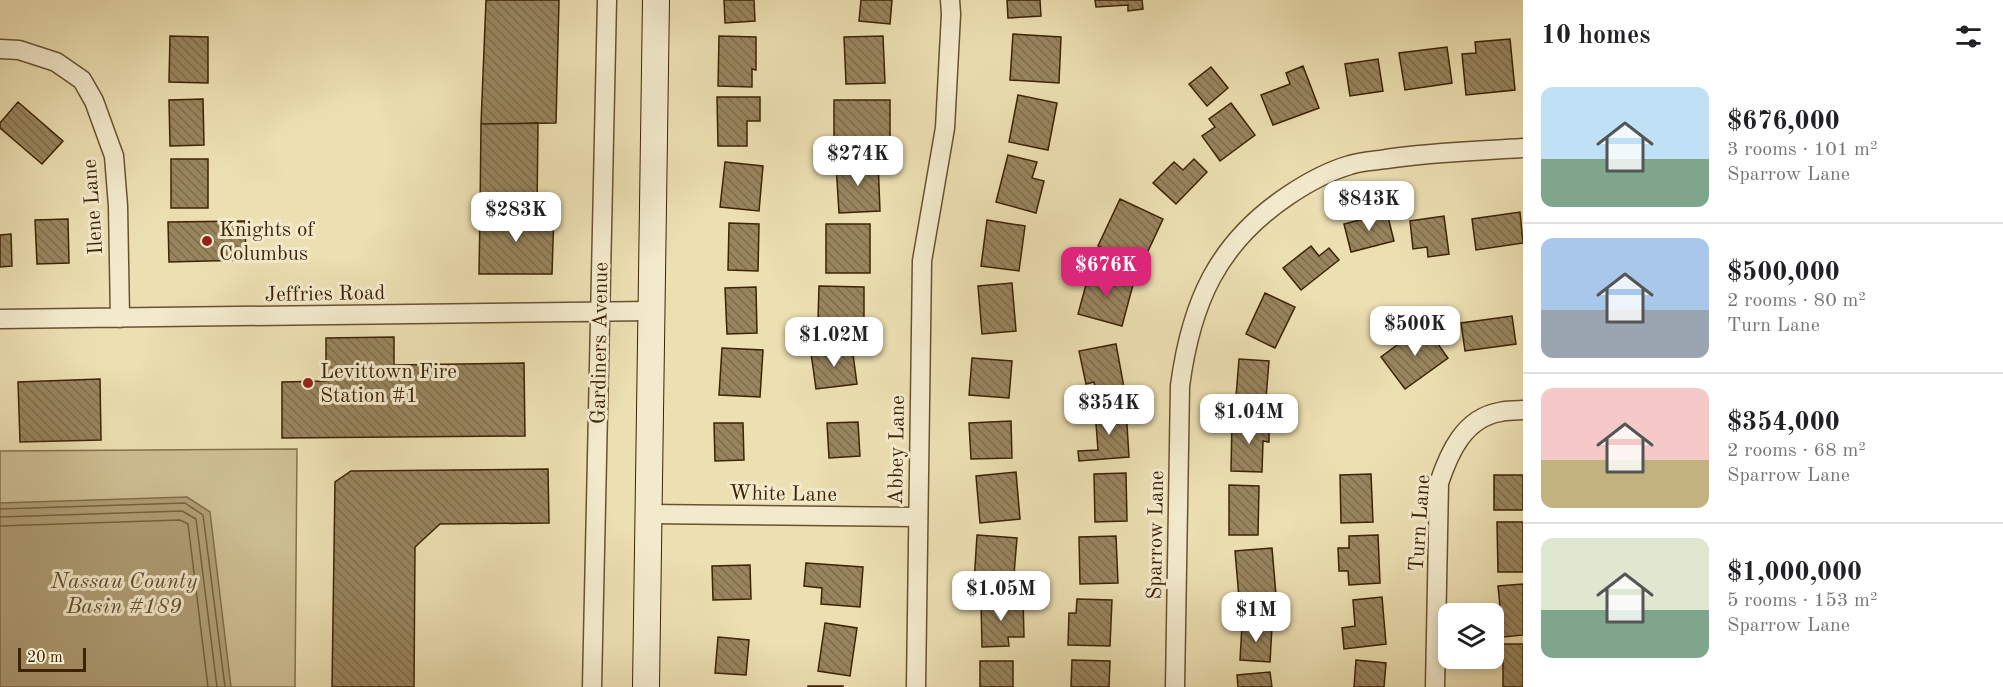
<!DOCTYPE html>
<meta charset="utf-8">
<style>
:root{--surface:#fff;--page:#f6f6f6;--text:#202124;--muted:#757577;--line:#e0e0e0;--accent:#db2777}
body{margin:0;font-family:"Old Standard TT",serif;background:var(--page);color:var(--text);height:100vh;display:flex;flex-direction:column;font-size:22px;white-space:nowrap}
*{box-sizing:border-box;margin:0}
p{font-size:20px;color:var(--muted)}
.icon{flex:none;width:33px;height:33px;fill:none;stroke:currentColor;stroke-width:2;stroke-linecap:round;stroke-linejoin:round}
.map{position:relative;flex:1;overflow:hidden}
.details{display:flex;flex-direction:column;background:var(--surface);width:480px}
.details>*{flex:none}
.buttons{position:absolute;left:1438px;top:603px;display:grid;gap:12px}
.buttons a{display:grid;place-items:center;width:66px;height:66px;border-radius:12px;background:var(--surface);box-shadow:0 3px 9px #0003;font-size:30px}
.scale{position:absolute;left:18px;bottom:15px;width:68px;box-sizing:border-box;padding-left:6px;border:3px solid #3d2304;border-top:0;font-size:16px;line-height:21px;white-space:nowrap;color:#3d2304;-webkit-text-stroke:4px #f3eacd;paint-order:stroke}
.price{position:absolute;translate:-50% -51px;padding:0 14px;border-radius:12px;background:#fff;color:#222;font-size:20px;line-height:39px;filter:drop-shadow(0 2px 3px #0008)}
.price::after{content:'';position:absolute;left:50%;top:36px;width:18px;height:14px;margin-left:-9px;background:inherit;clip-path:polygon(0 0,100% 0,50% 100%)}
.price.selected{background:var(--accent);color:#fff}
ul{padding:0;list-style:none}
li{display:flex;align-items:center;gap:18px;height:150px;padding:0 18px}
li+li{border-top:2px solid var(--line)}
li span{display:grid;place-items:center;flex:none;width:168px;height:120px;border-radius:12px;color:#555}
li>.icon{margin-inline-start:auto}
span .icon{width:72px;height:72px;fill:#fffc;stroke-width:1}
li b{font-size:26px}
h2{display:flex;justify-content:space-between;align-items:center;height:72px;padding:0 18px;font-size:26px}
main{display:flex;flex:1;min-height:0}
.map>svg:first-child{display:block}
.green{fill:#cebf94;stroke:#86714c;stroke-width:1.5}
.water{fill:#b09f77;stroke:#826d49;stroke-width:1.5}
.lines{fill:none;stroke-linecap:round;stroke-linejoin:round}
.shore{stroke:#76613e;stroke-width:1.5}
.building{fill:url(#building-back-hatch);stroke:#3d2304;stroke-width:1.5}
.minor-casing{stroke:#695230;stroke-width:21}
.secondary-casing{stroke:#3d2304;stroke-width:28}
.minor{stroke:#f3eacd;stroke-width:18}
.secondary{stroke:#f3eacd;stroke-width:26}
.poi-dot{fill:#8f2418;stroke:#f3eacd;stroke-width:2}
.labels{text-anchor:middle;stroke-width:6;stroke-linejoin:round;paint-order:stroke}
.street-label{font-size:21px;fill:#3d2304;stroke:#f3eacd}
.poi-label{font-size:21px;fill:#3d2304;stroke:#f3eacd;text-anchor:start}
.water-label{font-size:22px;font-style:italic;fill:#654e2c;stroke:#f3eacd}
</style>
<main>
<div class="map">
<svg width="1523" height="687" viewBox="0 0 1523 687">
<defs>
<pattern id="building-back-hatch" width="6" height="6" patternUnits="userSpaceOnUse" patternTransform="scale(1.5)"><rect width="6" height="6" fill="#98855e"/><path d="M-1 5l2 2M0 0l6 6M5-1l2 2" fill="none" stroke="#7d6c4b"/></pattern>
</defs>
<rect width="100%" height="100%" fill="#ecdfb2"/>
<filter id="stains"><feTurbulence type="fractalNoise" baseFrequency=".00333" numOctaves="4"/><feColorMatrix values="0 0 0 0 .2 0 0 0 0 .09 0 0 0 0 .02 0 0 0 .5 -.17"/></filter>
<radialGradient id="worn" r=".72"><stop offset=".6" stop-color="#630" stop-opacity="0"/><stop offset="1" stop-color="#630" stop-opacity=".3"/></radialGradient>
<path class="green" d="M297 449 295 687H0V451Z"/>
<path class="water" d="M187 497 210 512 231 687H0V503Z"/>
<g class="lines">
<path class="shore" d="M0 509 185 503 203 515 225 687
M0 517 182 511 196 519 217 687
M0 526 180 520 188 524 208 687"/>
</g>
<path class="building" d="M486 0H559L556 123 481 124Z
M724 0H754L755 21 725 23Z
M861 0H892L890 24 859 21Z
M1007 0H1040L1041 16 1008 18Z
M1095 0H1142L1143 9 1128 11V5L1096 7Z
M1013 34 1061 37 1059 83 1010 80Z
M170 36 208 37V83L169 82Z
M719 36 756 37V70L752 69V87L718 86Z
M883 36 885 83 846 84 844 37Z
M1510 39 1515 90 1466 95 1462 54 1476 53 1475 42Z
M1447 47 1452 83 1405 90 1399 53Z
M1378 59 1383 91 1350 96 1345 64Z
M1303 66 1319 108 1273 125 1261 95 1290 84 1286 73Z
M1211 67 1228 88 1207 106 1189 84Z
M1018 95 1057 103 1048 150 1009 142Z
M717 97H760V121H747V146H718Z
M203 99 204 145 170 146 169 100Z
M834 100H890V147H834Z
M18 102 63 141 42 164 0 128V123Z
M1231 103 1255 135 1220 161 1202 136 1215 127 1209 119Z
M538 123 537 212 480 213 481 124Z
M1008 155 1037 162 1032 178 1044 181 1036 213 996 202Z
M171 159H208V208H171Z
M1194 159 1207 172 1176 204 1153 183 1174 162 1183 170Z
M878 161 880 211 839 213 836 164Z
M725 162 763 166 759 211 720 207Z
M1120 199 1163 219 1141 266 1098 246Z
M537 212H554L552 274H479L480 213Z
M1520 212 1523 243 1476 250 1472 219Z
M1387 213 1394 241 1351 252 1344 224Z
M1444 216 1449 254 1428 257 1427 247 1413 249 1410 221Z
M68 219 69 263 37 264 35 220Z
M987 220 1025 226 1019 271 981 266Z
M245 221 246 260 169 262 168 222Z
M729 223 759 224 758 271 728 270Z
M826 224H870V273H826Z
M11 234 12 266 0 267V235Z
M1311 246 1319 256 1329 248 1339 260 1301 290 1283 268Z
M1090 270 1134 281 1122 326 1078 314Z
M1012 283 1016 331 982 334 978 286Z
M819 286 864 287V321L818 320Z
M756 287 757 333 727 334 725 288Z
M1265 293 1295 307 1275 348 1246 334Z
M1512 316 1516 344 1465 351 1461 323Z
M1424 325 1448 358 1405 389 1381 357Z
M394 337V365L524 363 525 436 282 438V382L326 381V338Z
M1116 344 1125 393 1097 399 1094 382 1086 384 1079 351Z
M852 347 857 384 816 389 811 353Z
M722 348 763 350 760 397 719 395Z
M972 358 1012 361 1009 398 969 395Z
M1239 359 1269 361 1265 411 1235 409Z
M100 379 101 440 20 442 18 382Z
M1126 409 1129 457 1079 461 1078 451 1098 450 1095 411Z
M1011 421 1012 458 971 459 969 423Z
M1232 421H1269V442L1263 441 1262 472 1231 471Z
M858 422 860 456 829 458 827 423Z
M714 423H743L744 460 715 461Z
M548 469 549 523 440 524 415 547 414 687H332L335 482 351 471Z
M1016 472 1020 519 980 523 976 476Z
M1126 473 1127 521 1095 522 1094 474Z
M1371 474 1373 522 1341 523 1340 475Z
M1494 475H1523V510H1494Z
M1229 485 1259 486 1258 535H1229Z
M1497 522H1523V572H1498Z
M977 535 1017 538 1013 586 974 583Z
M1378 535 1380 583 1349 585 1348 571H1339L1338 548H1349V536Z
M1116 536 1118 583 1080 584 1079 537Z
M1272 548 1276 595 1239 598 1235 551Z
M806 563 863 567 860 607 821 604 822 588 804 586Z
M750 565 751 599 713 600 712 566Z
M1523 584V635L1503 637 1498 586Z
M1382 597 1386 644 1344 649 1342 628 1355 626 1353 600Z
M1023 599 1024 637H1008L1009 646 982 647 981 600Z
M1077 599 1112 600 1110 646 1068 645 1069 613H1076Z
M825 623 857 628 850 676 818 671Z
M1242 625 1272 627 1270 662 1240 660Z
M718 637 749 640 746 675 715 673Z
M1503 644H1523V687H1503Z
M1072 660 1110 661 1109 687H1071Z
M1356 660 1386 663 1384 687H1354Z
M980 661H1013V687H980Z
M1270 672 1272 687H1238L1237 675Z
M808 686H843V687H808Z"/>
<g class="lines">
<defs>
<path id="minor" d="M0 49 19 50 56 62 82 80 94 101 114 156 118 206 120 318
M0 319 651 311
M649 514 917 517
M592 687 607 0
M916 687 922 261 945 128 951 14 950 0
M1175 687 1180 386C1191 303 1217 243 1289 195 1307 183 1329 171 1350 165 1362 161 1375 161 1386 159 1432 152 1477 151 1523 148
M1435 687 1439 483C1449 453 1464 418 1500 412 1507 410 1515 411 1523 410"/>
<path id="secondary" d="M646 687 656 0"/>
</defs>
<use href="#minor" class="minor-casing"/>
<use href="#secondary" class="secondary-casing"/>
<use href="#minor" class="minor"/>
<use href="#secondary" class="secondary"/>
</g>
<g class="poi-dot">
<circle cx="207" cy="241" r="6"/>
<circle cx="308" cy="383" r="6"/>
</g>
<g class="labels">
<g class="street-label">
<text transform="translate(92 207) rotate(-94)" y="7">Ilene Lane</text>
<text transform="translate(325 293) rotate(-1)" y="7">Jeffries Road</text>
<text transform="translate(599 343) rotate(-89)" y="7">Gardiners Avenue</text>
<text transform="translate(896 450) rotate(-89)" y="7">Abbey Lane</text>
<text transform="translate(783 493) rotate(1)" y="7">White Lane</text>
<text transform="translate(1419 523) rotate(-86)" y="7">Turn Lane</text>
<text transform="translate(1155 535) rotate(-89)" y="7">Sparrow Lane</text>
</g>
<g class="poi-label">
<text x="219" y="236">Knights of<tspan x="219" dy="24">Columbus</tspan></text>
<text x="320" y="378">Levittown Fire<tspan x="320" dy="24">Station #1</tspan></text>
</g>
<g class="water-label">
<text x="124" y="588">Nassau County<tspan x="124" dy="25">Basin #189</tspan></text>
</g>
</g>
<rect width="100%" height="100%" filter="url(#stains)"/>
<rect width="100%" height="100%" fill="url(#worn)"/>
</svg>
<div class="buttons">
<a><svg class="icon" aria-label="layers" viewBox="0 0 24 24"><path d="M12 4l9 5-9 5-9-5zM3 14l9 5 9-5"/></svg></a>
</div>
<div class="scale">20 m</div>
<b class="price" style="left:858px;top:187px">$274K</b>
<b class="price" style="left:1369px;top:232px">$843K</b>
<b class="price" style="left:516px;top:243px">$283K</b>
<b class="price selected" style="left:1106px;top:298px">$676K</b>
<b class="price" style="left:1415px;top:357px">$500K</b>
<b class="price" style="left:834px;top:368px">$1.02M</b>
<b class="price" style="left:1109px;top:436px">$354K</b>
<b class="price" style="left:1249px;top:445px">$1.04M</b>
<b class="price" style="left:1001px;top:622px">$1.05M</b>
<b class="price" style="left:1256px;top:643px">$1M</b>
</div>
<section class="details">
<h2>10 homes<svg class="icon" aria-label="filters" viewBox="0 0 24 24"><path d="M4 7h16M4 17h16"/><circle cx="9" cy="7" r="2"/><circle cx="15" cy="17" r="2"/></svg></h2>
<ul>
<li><span style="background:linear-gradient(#bfe0f5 60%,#7fa58c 0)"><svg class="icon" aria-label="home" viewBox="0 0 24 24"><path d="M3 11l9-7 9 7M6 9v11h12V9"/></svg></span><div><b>$676,000</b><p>3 rooms · 101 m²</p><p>Sparrow Lane</p></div></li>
<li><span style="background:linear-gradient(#a9c7e8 60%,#9aa5b1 0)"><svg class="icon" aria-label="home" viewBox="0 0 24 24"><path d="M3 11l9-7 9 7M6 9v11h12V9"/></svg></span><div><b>$500,000</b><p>2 rooms · 80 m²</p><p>Turn Lane</p></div></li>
<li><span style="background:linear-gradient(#f6c9c9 60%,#c2b280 0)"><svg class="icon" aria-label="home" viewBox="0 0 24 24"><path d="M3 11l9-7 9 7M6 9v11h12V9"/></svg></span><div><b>$354,000</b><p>2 rooms · 68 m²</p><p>Sparrow Lane</p></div></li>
<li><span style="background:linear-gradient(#dfe7d0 60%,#7fa58c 0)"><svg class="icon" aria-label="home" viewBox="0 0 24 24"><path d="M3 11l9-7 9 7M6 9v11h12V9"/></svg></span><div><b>$1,000,000</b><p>5 rooms · 153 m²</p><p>Sparrow Lane</p></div></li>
</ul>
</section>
</main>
